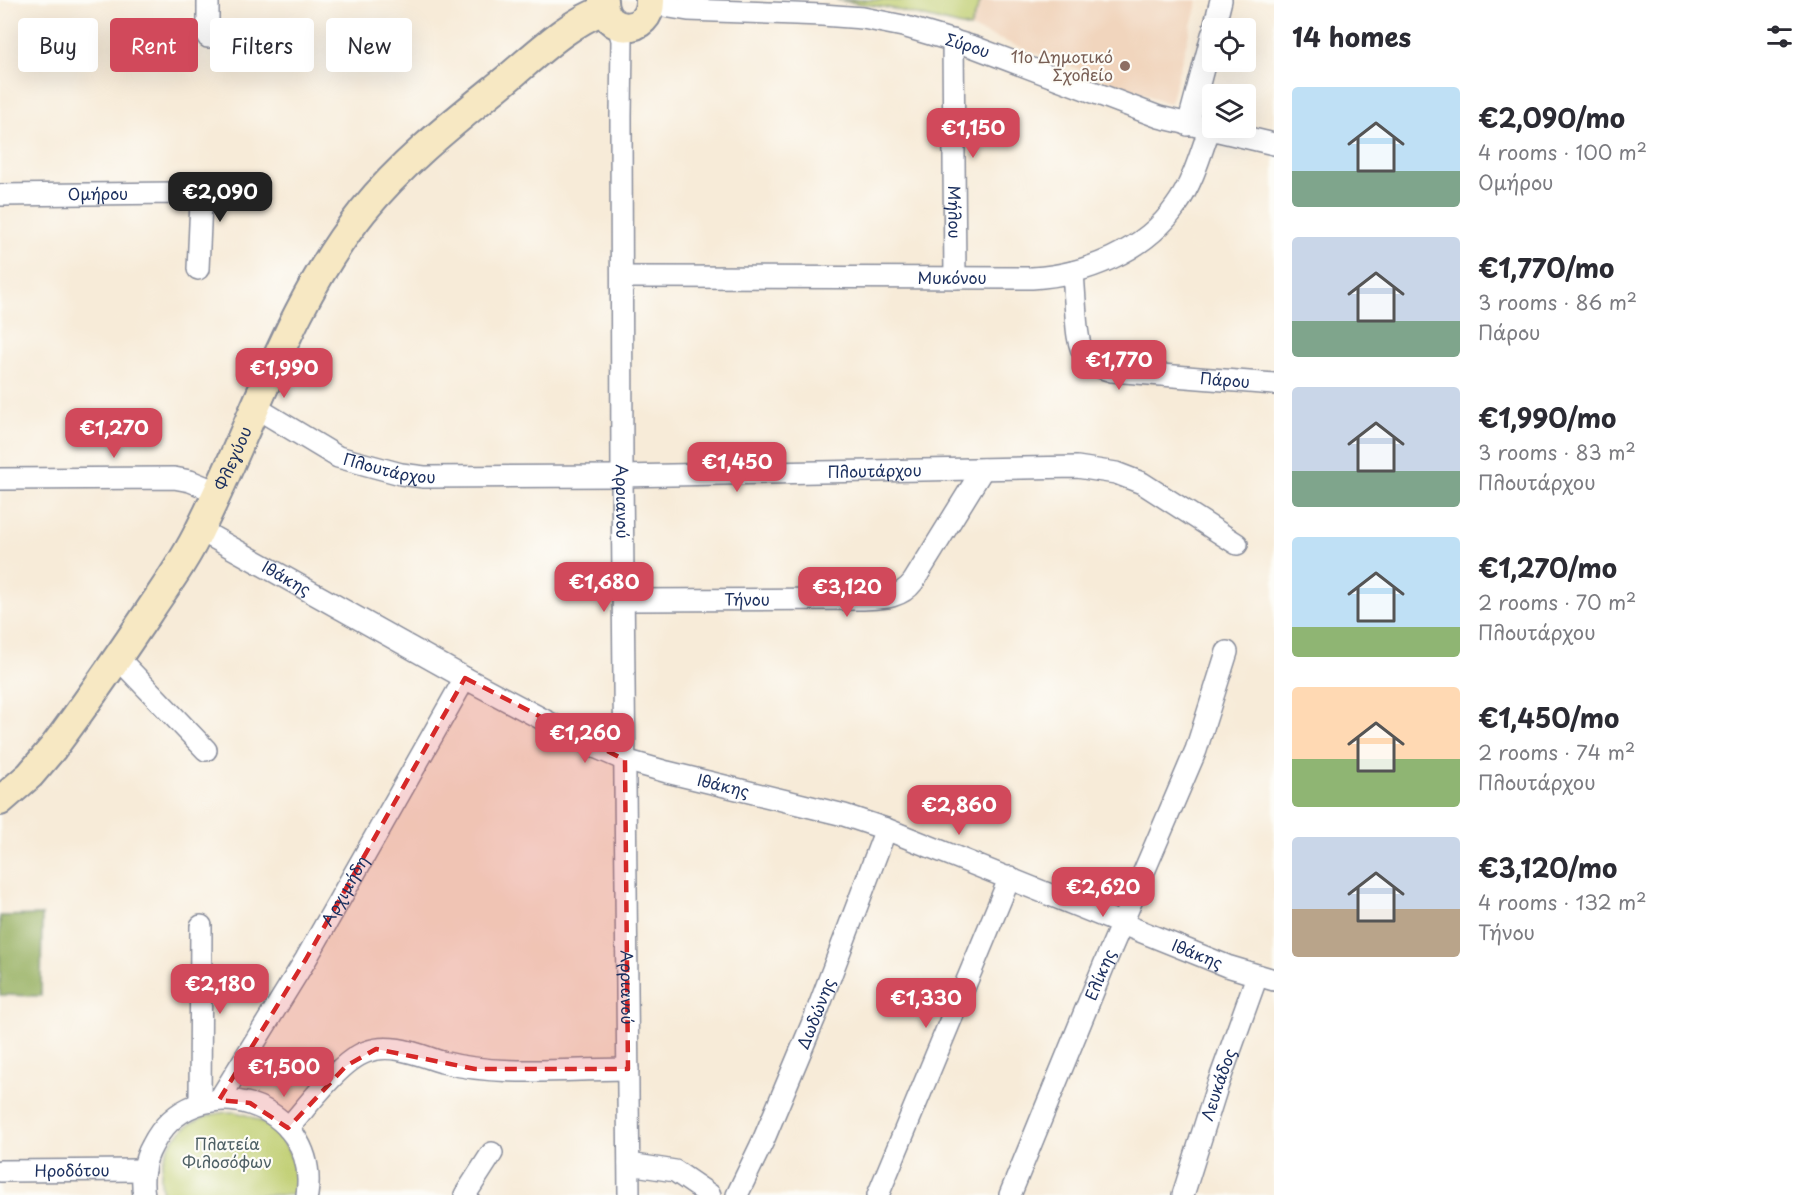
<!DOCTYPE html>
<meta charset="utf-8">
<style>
:root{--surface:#fff;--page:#f7f7f7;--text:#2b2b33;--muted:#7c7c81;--accent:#d1495b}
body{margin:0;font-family:"Playpen Sans",sans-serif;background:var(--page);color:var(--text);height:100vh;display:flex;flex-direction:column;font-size:22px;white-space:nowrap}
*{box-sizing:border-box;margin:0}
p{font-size:20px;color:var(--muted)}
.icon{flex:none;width:33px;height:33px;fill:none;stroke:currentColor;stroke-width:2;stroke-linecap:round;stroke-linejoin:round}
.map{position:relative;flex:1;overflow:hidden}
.panel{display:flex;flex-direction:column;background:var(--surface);width:540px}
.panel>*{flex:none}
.hud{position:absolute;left:18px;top:18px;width:570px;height:54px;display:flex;gap:12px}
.fabs{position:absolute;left:1202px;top:18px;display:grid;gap:12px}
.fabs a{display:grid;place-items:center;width:54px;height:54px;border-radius:6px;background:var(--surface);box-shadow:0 6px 24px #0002;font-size:30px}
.price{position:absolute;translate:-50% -51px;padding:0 14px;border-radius:12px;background:var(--accent);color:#fff;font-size:20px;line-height:39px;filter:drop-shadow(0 2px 3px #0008)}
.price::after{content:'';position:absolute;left:50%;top:36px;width:18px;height:14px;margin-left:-9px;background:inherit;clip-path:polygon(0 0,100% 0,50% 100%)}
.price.active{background:#222;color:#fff}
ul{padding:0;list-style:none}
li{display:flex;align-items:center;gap:18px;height:150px;padding:0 18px}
li span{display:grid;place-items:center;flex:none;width:168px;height:120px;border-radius:6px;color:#555}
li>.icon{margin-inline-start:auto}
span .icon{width:72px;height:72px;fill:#fffc;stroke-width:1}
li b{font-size:26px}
h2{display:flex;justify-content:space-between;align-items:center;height:72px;padding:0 18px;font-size:26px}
.tag{padding:0 21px;border-radius:6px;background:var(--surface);box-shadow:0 6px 24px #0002;font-size:21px;line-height:54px}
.tag.active{background:var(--accent);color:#fff}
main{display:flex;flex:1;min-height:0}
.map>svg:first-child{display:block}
.built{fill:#f1d5bd}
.green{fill:#c0ce71;stroke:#6e7e68;stroke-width:1.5}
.forest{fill:#98b163;stroke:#5a7060;stroke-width:1.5}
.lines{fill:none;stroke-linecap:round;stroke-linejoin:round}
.street-casing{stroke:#898d9b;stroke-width:24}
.secondary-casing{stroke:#898d9b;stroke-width:32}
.street{stroke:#fff;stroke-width:21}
.secondary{stroke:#f7e8c3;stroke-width:28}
.marked{fill:#d62828;fill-opacity:0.2;stroke:#d62828;stroke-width:4.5;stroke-dasharray:12 8;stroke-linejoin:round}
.education-dot{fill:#8d6e63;stroke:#fdfcf7;stroke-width:2}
.labels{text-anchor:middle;stroke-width:4.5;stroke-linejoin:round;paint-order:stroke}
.street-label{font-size:16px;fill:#1b2f5e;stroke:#fdfcf7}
.education-label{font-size:16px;fill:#785e54;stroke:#fdfcf7;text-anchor:end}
.park-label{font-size:16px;fill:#4d5f64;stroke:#fdfcf7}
</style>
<main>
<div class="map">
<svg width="1274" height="1195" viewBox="0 0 1274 1195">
<rect width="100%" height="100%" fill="#fdfcf7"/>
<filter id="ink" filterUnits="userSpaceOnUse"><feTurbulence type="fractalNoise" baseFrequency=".0167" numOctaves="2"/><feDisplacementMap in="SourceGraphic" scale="12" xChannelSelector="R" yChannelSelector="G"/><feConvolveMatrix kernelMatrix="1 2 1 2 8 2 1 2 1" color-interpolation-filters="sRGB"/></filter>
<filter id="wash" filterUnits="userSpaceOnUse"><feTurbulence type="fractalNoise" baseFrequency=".008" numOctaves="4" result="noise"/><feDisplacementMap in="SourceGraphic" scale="24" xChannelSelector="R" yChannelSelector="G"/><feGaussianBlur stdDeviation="1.35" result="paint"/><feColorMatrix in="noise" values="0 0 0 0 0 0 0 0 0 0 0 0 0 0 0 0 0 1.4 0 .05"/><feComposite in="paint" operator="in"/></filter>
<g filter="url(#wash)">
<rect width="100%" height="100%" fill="#f7ebd8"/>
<path class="built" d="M981 0H1198L1170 104 970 28Z"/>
<path class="green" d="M837 0H981L970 28 889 8Z
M235 1112C275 1120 302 1154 293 1195H163C151 1147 189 1111 235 1112Z"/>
<path class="forest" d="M42 915 41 996 0 995V916Z"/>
</g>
<g filter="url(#ink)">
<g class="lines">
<defs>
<g id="street">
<path d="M208 0V37"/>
<path id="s1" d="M651 4 688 10 822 15 863 18 903 26 974 47 1159 117 1274 144"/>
<path id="s2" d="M618 25 622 40 621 116 622 476 629 1195"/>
<path d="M1214 28 1221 0"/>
<path id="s3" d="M953 40 955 278"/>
<path d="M1188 125 1212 35"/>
<path id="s4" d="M0 195 175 193 195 195 201 202 198 269"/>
<path id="s5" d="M1073 272C1074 287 1075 301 1076 316 1078 345 1080 363 1112 371L1274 384"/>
<path id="s6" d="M622 277 1032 278C1085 275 1145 251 1176 206 1192 184 1200 156 1209 130"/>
<path id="s7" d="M255 407 338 457 401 474 424 477 622 476 1077 467 1116 473 1142 483 1237 544"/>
<path d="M0 479 174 478 190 481 217 492"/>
<path id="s8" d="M200 530 465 678 595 747 625 760 667 772 844 815 886 829 1227 966 1274 980"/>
<path id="s9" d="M624 600 861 599C881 598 900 599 913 582L983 469"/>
<path d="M117 657 206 750"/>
<path id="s10" d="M219 1100 306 959 465 678"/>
<path d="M200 1103 201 926"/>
<path d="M288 1128C307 1107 340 1061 366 1052 390 1042 419 1055 442 1062 500 1077 567 1069 628 1069"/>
<path d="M629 1164 675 1171 710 1195"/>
<path id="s11" d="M0 1171 144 1170"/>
<path d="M144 1195C141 1179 144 1160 152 1146 194 1062 321 1102 307 1195"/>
<path d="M465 1195 492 1153"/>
<path id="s12" d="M737 1195 763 1141 815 1017 886 829"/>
<path d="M878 1195 1010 877"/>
<path id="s13" d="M1010 1195 1104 965 1196 750 1227 652"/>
<path id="s14" d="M1183 1195 1217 1087 1257 976"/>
</g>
<g id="secondary">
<path d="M603 0C603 36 651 35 650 0"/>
<path id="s15" d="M0 801 30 775 53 748C86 704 117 659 148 613 166 586 186 559 200 529 254 423 287 306 363 211 401 164 450 125 497 87 530 61 565 24 604 10"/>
</g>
</defs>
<use href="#street" class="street-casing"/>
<use href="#secondary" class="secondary-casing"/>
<use href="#street" class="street"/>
<use href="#secondary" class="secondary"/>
</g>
</g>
<path class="marked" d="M465 678 625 760 628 1069H475L376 1049 346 1066 288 1128 250 1103 219 1100 306 959Z"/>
<circle class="education-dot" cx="1125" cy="66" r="6"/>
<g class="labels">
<g class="street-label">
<text dy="6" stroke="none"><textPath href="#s1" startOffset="321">Σύρου</textPath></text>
<text dy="6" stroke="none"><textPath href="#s4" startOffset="98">Ομήρου</textPath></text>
<text dy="6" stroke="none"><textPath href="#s3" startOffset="172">Μήλου</textPath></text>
<text dy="6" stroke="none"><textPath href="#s6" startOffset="330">Μυκόνου</textPath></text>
<text dy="6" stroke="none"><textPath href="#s5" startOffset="230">Πάρου</textPath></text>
<text dy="6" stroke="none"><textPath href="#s15" startOffset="417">Φλεγύου</textPath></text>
<text dy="6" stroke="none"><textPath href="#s7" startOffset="150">Πλουτάρχου</textPath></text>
<text dy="6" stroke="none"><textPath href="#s7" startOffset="636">Πλουτάρχου</textPath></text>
<text dy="6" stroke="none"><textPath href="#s2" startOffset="477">Αρριανού</textPath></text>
<text dy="6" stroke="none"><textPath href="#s8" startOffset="99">Ιθάκης</textPath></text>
<text dy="6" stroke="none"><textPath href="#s9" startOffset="123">Τήνου</textPath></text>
<text dy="6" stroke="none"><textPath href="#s8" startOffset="585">Ιθάκης</textPath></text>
<text dy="6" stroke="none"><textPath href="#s10" startOffset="244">Αρχιμήδη</textPath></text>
<text dy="6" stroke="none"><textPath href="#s8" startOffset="1089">Ιθάκης</textPath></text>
<text dy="6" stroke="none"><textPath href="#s13" startOffset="238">Ελίκης</textPath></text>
<text dy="6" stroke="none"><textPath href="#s2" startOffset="963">Αρριανού</textPath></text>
<text dy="6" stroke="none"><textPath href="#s12" startOffset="198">Δωδώνης</textPath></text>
<text dy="6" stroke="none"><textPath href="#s14" startOffset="116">Λευκάδος</textPath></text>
<text dy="6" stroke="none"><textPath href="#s11" startOffset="72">Ηροδότου</textPath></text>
</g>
<g class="education-label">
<text x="1113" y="63">11ο Δημοτικό<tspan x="1113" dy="18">Σχολείο</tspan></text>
</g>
<g class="park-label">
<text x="227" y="1150">Πλατεία<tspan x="227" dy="18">Φιλοσόφων</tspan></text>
</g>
</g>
</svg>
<div class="fabs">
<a><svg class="icon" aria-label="locate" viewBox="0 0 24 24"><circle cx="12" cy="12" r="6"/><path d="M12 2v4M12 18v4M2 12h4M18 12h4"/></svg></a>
<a><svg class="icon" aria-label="layers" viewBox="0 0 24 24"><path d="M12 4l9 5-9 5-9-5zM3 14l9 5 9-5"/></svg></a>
</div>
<b class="price" style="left:973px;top:159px">€1,150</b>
<b class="price active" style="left:220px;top:223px">€2,090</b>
<b class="price" style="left:1119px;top:391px">€1,770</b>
<b class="price" style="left:284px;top:399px">€1,990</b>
<b class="price" style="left:114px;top:459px">€1,270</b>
<b class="price" style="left:737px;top:493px">€1,450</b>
<b class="price" style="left:604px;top:613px">€1,680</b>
<b class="price" style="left:847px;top:618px">€3,120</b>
<b class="price" style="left:585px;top:764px">€1,260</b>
<b class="price" style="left:959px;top:836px">€2,860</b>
<b class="price" style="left:1103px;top:918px">€2,620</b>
<b class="price" style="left:220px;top:1015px">€2,180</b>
<b class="price" style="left:926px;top:1029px">€1,330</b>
<b class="price" style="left:284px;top:1098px">€1,500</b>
<div class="hud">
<a class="tag">Buy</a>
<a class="tag active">Rent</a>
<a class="tag">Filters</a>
<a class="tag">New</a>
</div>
</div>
<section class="panel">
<h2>14 homes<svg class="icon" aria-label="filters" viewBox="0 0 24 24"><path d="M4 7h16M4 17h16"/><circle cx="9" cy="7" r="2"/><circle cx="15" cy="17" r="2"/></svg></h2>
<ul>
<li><span style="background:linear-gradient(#bfe0f5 70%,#7fa58c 0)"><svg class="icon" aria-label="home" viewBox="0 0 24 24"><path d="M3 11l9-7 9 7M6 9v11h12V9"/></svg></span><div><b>€2,090/mo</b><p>4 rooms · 100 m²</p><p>Ομήρου</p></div></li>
<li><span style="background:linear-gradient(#c9d6e8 70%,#7fa58c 0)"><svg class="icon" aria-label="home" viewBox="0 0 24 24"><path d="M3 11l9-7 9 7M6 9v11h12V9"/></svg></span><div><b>€1,770/mo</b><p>3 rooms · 86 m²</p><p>Πάρου</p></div></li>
<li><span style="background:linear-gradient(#c9d6e8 70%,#7fa58c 0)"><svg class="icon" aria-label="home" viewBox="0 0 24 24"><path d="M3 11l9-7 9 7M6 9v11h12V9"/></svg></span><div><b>€1,990/mo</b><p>3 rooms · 83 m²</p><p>Πλουτάρχου</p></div></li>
<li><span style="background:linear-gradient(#bfe0f5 75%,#8fb573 0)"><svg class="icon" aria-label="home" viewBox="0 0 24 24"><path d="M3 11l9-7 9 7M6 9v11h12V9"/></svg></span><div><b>€1,270/mo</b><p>2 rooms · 70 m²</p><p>Πλουτάρχου</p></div></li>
<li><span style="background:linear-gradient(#ffd9b3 60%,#8fb573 0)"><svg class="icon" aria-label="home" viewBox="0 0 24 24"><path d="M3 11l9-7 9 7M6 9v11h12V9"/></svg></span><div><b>€1,450/mo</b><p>2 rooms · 74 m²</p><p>Πλουτάρχου</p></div></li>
<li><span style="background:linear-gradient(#c9d6e8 60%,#b9a48a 0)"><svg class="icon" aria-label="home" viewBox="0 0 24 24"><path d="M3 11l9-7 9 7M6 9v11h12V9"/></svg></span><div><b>€3,120/mo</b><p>4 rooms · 132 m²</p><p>Τήνου</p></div></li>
</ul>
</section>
</main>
